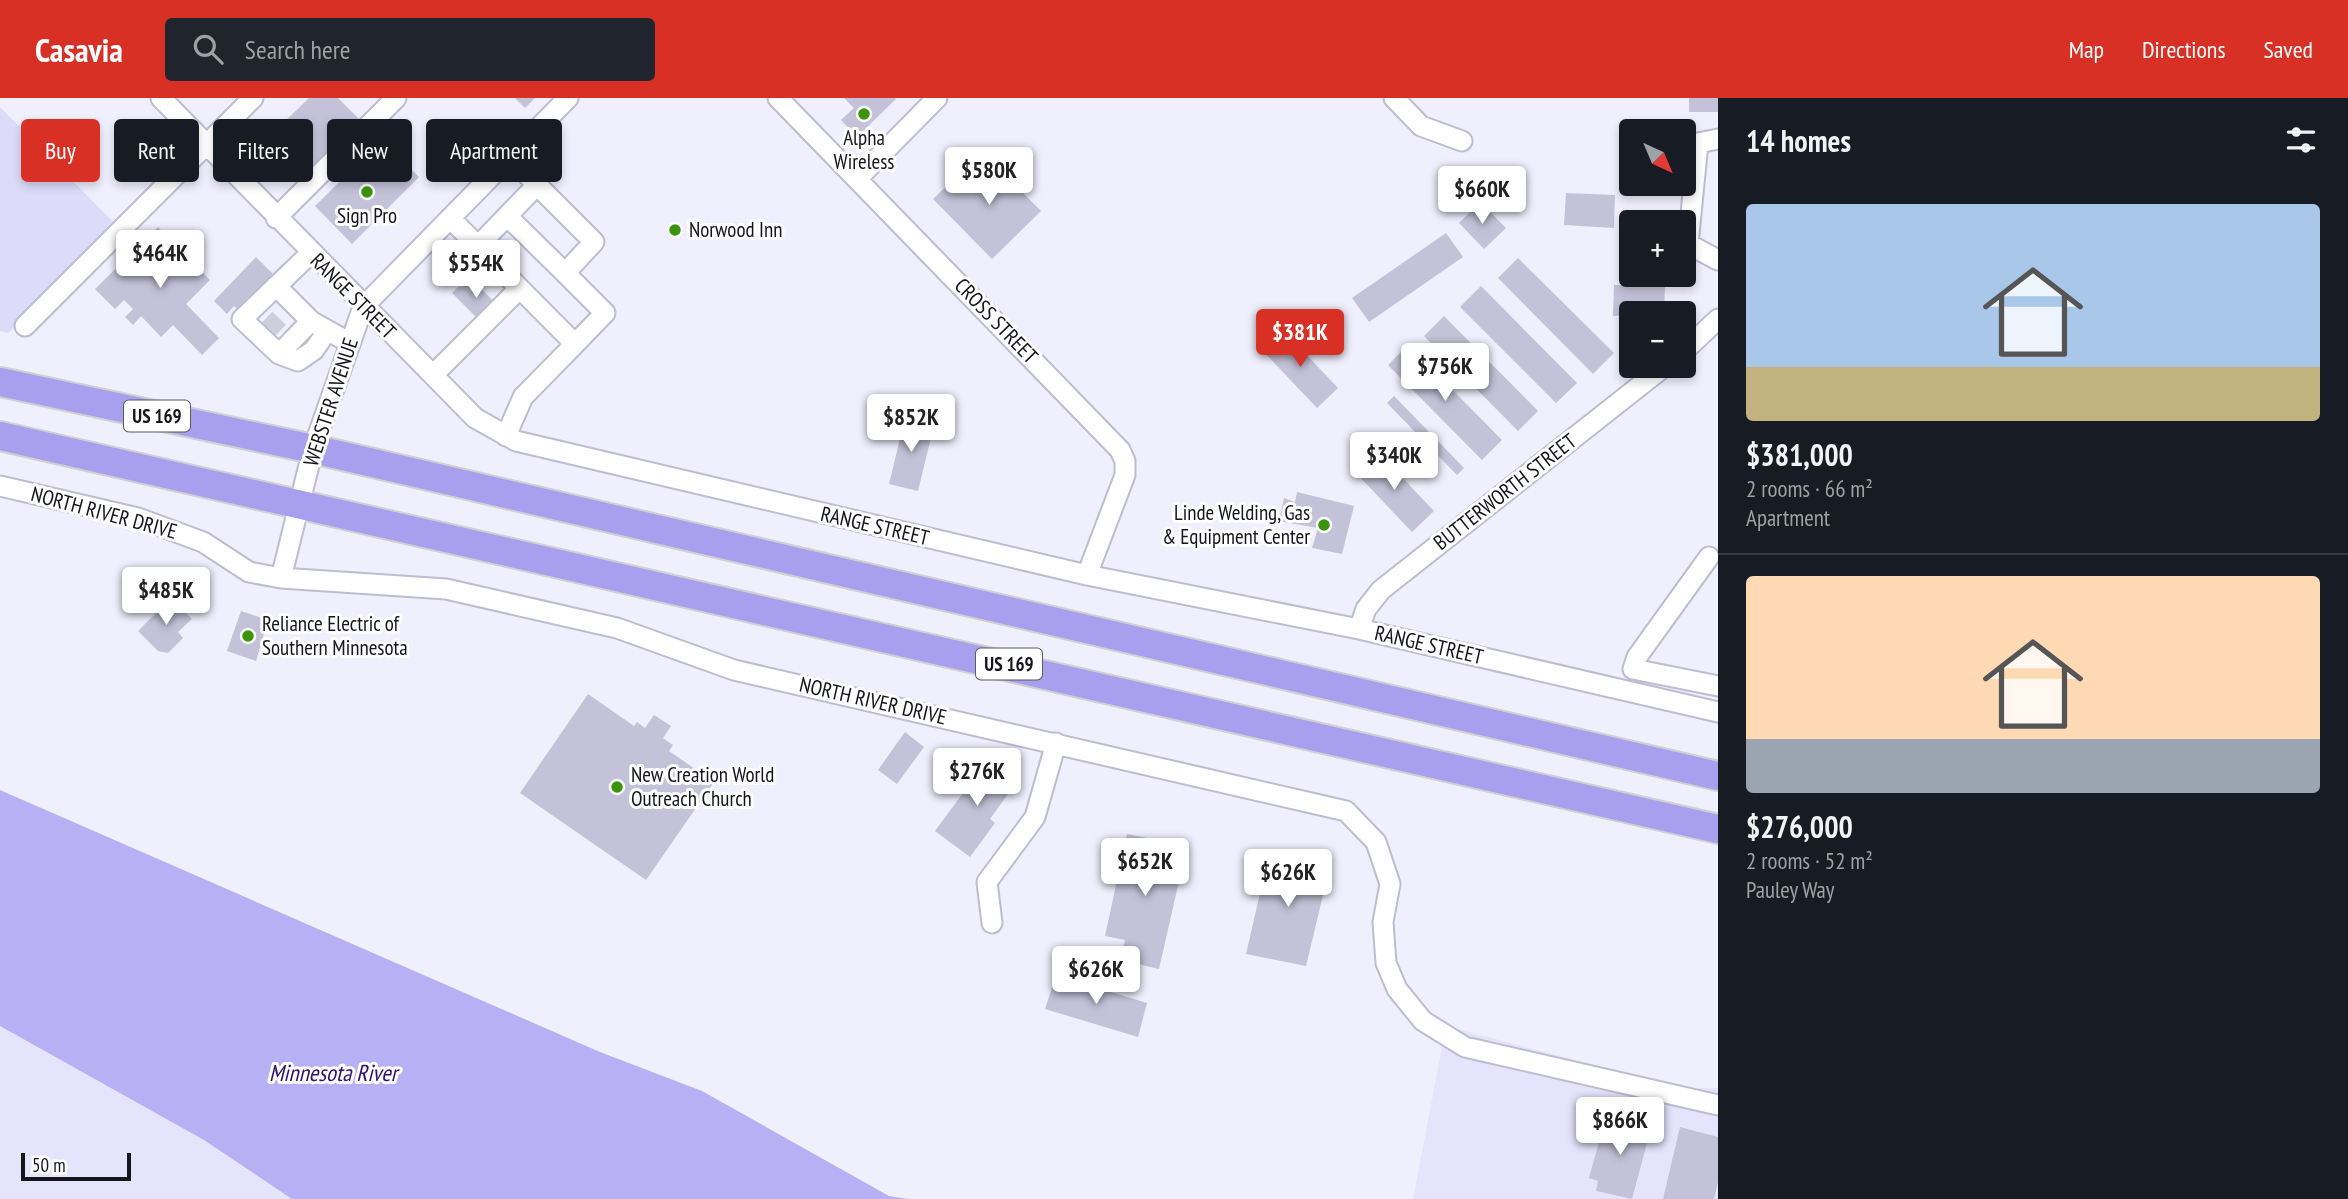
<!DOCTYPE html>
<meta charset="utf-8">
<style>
:root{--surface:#171b24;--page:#20242c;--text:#f1f3f6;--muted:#9ea1a6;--line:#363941;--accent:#d93025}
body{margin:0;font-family:"PT Sans Narrow",sans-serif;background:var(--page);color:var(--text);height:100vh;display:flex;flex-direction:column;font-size:26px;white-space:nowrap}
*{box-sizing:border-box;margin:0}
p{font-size:23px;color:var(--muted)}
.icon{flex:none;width:38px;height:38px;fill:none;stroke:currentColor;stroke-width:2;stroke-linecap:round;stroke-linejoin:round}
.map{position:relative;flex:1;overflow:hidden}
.side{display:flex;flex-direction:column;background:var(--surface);width:630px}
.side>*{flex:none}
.guide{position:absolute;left:21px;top:21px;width:665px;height:63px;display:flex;gap:14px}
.needle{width:46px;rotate:136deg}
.buttons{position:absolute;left:1619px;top:21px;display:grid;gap:14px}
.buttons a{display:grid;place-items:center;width:77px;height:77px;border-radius:7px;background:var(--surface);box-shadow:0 4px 10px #0003;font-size:35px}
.scale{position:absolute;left:21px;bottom:18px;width:110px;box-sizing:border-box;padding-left:7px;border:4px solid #15151c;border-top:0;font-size:19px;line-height:24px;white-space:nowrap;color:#15151c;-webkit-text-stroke:5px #fefefe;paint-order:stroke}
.price{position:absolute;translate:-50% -60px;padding:0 16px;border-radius:7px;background:#fff;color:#222;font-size:23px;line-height:46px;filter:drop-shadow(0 2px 4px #0008)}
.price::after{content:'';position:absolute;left:50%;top:42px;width:21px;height:16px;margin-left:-10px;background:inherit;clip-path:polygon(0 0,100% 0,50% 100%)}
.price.active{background:var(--accent);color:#fff}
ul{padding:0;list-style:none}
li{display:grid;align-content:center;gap:14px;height:371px;padding:0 28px}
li+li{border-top:2px solid var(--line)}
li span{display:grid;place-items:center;height:217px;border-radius:7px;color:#555}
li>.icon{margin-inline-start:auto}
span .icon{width:126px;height:126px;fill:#fffc;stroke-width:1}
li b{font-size:30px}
h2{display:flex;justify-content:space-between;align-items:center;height:84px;padding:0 28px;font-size:30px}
.tag{padding:0 24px;border-radius:7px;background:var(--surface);box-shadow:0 4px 10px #0003;font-size:24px;line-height:63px}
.tag.active{background:var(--accent);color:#fff}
header{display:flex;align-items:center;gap:42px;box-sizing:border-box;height:98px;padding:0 35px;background:var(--accent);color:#fff}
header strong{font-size:33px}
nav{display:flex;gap:38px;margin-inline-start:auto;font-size:24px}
.search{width:490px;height:63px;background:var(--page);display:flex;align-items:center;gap:18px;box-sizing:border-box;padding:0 24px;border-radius:7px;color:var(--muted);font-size:26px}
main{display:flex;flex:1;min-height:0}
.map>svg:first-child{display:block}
.built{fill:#e6e4fc}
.green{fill:#dddbfa}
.water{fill:#b7b0f4}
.building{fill:#c3c2d8}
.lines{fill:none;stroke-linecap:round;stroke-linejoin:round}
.minor-tunnel{stroke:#cfcedb;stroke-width:19;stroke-dasharray:19 10;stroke-linecap:butt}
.minor-casing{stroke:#bdbcd1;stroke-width:23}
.highway-casing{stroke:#d0d0d2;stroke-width:32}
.minor{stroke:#fff;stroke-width:19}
.highway{stroke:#a89fef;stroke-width:28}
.poi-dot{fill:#3a950d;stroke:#fefefe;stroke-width:2.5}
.labels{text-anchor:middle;stroke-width:6;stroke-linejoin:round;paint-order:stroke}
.shield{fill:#fefefe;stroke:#5b5b60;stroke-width:2}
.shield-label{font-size:19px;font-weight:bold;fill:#15151c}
.poi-label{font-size:21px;fill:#15151c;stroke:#fefefe;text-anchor:start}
.street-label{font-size:21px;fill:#15151c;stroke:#fefefe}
.water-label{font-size:23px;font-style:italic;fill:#301071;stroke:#fefefe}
</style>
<header>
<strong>Casavia</strong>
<div class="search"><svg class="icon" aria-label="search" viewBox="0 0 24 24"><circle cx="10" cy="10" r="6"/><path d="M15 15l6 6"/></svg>Search here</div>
<nav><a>Map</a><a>Directions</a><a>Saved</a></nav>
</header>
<main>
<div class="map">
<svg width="1718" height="1101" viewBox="0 0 1718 1101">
<rect width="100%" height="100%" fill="#f0effd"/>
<path class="built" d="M0 850 315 1101H0Z
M1446 928 1682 990H1718V1101H1413Z"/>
<path class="green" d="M0 9 116 127 8 235 0 233Z"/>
<path class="water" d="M0 692 600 954 702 993 889 1098 908 1101H292L204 1042 0 928Z"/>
<path class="building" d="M309 0H338L361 23 302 82 279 58 297 39 283 25Z
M515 0H535L525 10Z
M844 0H895L896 1 857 39 841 22 854 10Z
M1689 0H1718V14H1689Z
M382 42 419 79 352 146 315 108Z
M993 64 1000 71 1005 66 1028 90 1023 95 1041 113 992 161 933 101 963 72 973 83Z
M1632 86H1667V89H1631Z
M1566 95 1615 97 1614 130 1564 127Z
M1480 104 1506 130 1484 151 1459 125Z
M158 129 210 182 186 206 219 240 202 257 173 227 161 239 141 218 133 227 125 219 133 211 124 202 115 211 95 191Z
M1446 135 1463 159 1369 224 1352 200Z
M256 159 273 176 266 183 269 186 239 213 234 208 227 216 214 203Z
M1518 160 1614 255 1593 276 1498 180Z
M469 178 500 210 483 226 452 195Z
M1614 187 1665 188 1664 215 1613 218Z
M1481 188 1577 285 1556 305 1460 209Z
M1444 218 1538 313 1518 333 1424 238Z
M1283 232 1338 290 1317 310 1262 252Z
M1408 247 1502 342 1482 362 1388 267Z
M1394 298 1464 370 1457 377 1387 305Z
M905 320 934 327 918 393 889 386Z
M1377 353 1434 413 1412 434 1355 374Z
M1297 394 1354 408 1342 456 1312 450 1318 430 1279 423 1284 400 1295 404Z
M171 500 192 521 178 534 183 540 168 555 158 553 138 533Z
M241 513 268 522 256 563 227 553Z
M588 596 634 628 637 624 645 630 654 617 671 628 663 640 673 647 669 653 714 684 646 782 520 695Z
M905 634 924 649 897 686 878 672Z
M988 661 1018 682 990 721 995 725 970 759 935 733Z
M1127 736 1187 748 1159 871 1120 862 1125 842 1105 838Z
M1270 752 1330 768 1306 868 1246 856Z
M1056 877 1147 905 1138 939 1045 911Z
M1606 1019 1651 1030 1632 1101 1596 1093 1598 1083 1589 1080Z
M1680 1029 1718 1039V1084L1714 1101H1663Z"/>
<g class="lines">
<path class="minor-tunnel" d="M266 234 289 210"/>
<defs>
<path id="minor" d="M161 0 475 320 516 343 1087 477 1359 531 1718 614
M778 0 1120 352 1125 363V377L1087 477
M1394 0 1421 28 1462 43
M1718 41 1698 45 1688 146 1718 162
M511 59 537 87
M857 81 937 0
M276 120 396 0
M450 120 575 246 523 299 506 338
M478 148 537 87 594 144 565 175 507 118
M311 155 242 221 279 256 311 223 350 245
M565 175 605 215 575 246
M276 188 311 223
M25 228 253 0
M1684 253 1718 221
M279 256 298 263 314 252 327 233
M433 277 519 191
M0 388 138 420 203 444 249 474 281 480 446 491 617 530 734 572 1346 713 1376 744 1390 786 1383 824 1386 865 1397 891 1423 923 1465 949 1718 1007
M1709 459 1637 559 1633 571 1718 588
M281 480 313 351 363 209 568 0
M1359 531 1366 511 1381 492 1665 268
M992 825 987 784 1035 719 1056 645"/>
<path id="highway" d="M0 284 313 351 1718 678
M0 338 1718 731"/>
</defs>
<use href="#minor" class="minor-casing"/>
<use href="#highway" class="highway-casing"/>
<use href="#minor" class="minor"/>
<use href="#highway" class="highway"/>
</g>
<g class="poi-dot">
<circle cx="864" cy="16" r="7"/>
<circle cx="367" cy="94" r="7"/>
<circle cx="675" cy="132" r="7"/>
<circle cx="1324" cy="427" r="7"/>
<circle cx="248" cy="538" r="7"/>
<circle cx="617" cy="689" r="7"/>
</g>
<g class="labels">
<g class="shield">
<rect x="124" y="302.5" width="66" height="31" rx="5"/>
<rect x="976" y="550.5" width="66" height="31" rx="5"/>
</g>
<g class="shield-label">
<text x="157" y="325">US 169</text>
<text x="1009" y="573">US 169</text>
</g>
<g class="poi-label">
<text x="864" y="47" text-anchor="middle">Alpha<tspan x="864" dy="24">Wireless</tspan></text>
<text x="367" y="125" text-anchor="middle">Sign Pro</text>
<text x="689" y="139">Norwood Inn</text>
<text x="1310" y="422" text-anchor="end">Linde Welding, Gas<tspan x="1310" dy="24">&amp; Equipment Center</tspan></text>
<text x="262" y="533">Reliance Electric of<tspan x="262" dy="24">Southern Minnesota</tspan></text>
<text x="631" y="684">New Creation World<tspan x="631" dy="24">Outreach Church</tspan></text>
</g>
<g class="street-label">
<text transform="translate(353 198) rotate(45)" y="7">RANGE STREET</text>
<text transform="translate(996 223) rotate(46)" y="7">CROSS STREET</text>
<text transform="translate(331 304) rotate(-72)" y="7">WEBSTER AVENUE</text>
<text transform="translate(1505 394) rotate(-38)" y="7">BUTTERWORTH STREET</text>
<text transform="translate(104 415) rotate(15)" y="7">NORTH RIVER DRIVE</text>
<text transform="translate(875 428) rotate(13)" y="7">RANGE STREET</text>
<text transform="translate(1429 547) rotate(13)" y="7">RANGE STREET</text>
<text transform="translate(873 603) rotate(13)" y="7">NORTH RIVER DRIVE</text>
</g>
<g class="water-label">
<text x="333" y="983">Minnesota River</text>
</g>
</g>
</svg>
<div class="buttons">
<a><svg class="needle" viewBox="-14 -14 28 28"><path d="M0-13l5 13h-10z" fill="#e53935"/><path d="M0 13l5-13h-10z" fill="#9ea1a6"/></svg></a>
<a>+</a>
<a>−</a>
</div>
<div class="scale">50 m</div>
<b class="price" style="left:989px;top:109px">$580K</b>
<b class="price" style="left:1482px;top:128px">$660K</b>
<b class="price" style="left:160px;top:192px">$464K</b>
<b class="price" style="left:476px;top:202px">$554K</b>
<b class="price active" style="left:1300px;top:271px">$381K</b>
<b class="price" style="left:1445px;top:305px">$756K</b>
<b class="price" style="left:911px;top:356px">$852K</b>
<b class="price" style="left:1394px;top:394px">$340K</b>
<b class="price" style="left:166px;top:529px">$485K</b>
<b class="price" style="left:977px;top:710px">$276K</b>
<b class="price" style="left:1145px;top:800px">$652K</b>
<b class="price" style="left:1288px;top:811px">$626K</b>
<b class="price" style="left:1096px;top:908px">$626K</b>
<b class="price" style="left:1620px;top:1059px">$866K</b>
<div class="guide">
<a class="tag active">Buy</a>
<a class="tag">Rent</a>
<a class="tag">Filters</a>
<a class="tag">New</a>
<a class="tag">Apartment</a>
</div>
</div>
<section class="side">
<h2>14 homes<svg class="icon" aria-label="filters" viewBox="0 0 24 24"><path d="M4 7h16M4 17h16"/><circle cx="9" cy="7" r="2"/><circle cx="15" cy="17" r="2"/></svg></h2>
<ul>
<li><span style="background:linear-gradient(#a9c7e8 75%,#c2b280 0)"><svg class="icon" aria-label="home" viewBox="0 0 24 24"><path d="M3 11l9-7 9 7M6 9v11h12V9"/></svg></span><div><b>$381,000</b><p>2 rooms · 66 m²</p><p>Apartment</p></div></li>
<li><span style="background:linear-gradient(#ffd9b3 75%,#9aa5b1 0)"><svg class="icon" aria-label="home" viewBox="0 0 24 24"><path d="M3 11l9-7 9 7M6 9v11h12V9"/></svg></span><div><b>$276,000</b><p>2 rooms · 52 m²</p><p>Pauley Way</p></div></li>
</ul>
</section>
</main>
